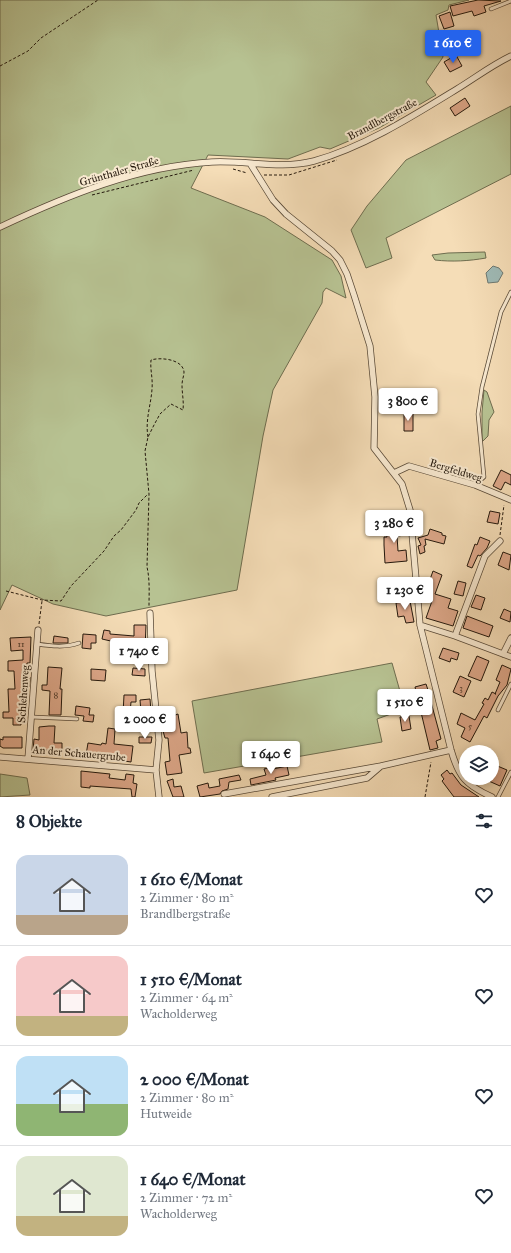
<!DOCTYPE html>
<html lang="de">
<meta charset="utf-8">
<style>
:root{--surface:#fff;--page:#f2f2f3;--text:#1f2937;--muted:#747a83;--line:#e0e1e3;--accent:#2563eb}
body{margin:0;font-family:"IM FELL Great Primer",serif;background:var(--page);color:var(--text);height:100vh;display:flex;flex-direction:column;font-size:15px;white-space:nowrap}
*{box-sizing:border-box;margin:0}
p{font-size:13px;color:var(--muted)}
.icon{flex:none;width:22px;height:22px;fill:none;stroke:currentColor;stroke-width:2;stroke-linecap:round;stroke-linejoin:round}
.map{position:relative;height:797px;overflow:hidden}
.details{display:flex;flex-direction:column;background:var(--surface);flex:1}
.details>*{flex:none}
.tools{position:absolute;left:459px;top:745px;display:grid;gap:8px}
.tools a{display:grid;place-items:center;width:40px;height:40px;border-radius:50%;background:var(--surface);box-shadow:0 2px 10px #0003;font-size:20px}
.price{position:absolute;translate:-50% -34px;padding:0 9px;border-radius:4px;background:#fff;color:#222;font-size:13px;line-height:26px;filter:drop-shadow(0 1px 2px #0008)}
.price::after{content:'';position:absolute;left:50%;top:24px;width:12px;height:9px;margin-left:-6px;background:inherit;clip-path:polygon(0 0,100% 0,50% 100%)}
.price.active{background:var(--accent);color:#fff}
ul{padding:0;list-style:none}
li{display:flex;align-items:center;gap:12px;height:100px;padding:0 16px}
li+li{border-top:1px solid var(--line)}
li span{display:grid;place-items:center;flex:none;width:112px;height:80px;border-radius:12px;color:#555}
li>.icon{margin-inline-start:auto}
span .icon{width:48px;height:48px;fill:#fffc;stroke-width:1}
li b{font-size:17px}
h2{display:flex;justify-content:space-between;align-items:center;height:48px;padding:0 16px;font-size:17px}
.map>svg:first-child{display:block}
.green{fill:#b7c292;stroke:#6e6d4f}
.water{fill:#9fbab6;stroke:#6e7972}
.building{fill:#dea88a;stroke:#24180c}
.lines{fill:none;stroke-linecap:round;stroke-linejoin:round}
.lane-casing{stroke:#584937;stroke-width:4.5}
.street-casing{stroke:#584937;stroke-width:7}
.path{stroke:#24180c;stroke-width:1;stroke-dasharray:3 2;stroke-linecap:butt}
.lane{stroke:#f8e9d0;stroke-width:3}
.street{stroke:#f8e9d0;stroke-width:5.5}
.labels{text-anchor:middle;stroke-width:4;stroke-linejoin:round;paint-order:stroke}
.number-label{font-size:9px;fill:#523c2c}
.street-label{font-size:11px;fill:#24180c;stroke:#f8e9d0}
</style>
<div class="map">
<svg width="511" height="797" viewBox="0 0 511 797">
<rect width="100%" height="100%" fill="#f5ddb7"/>
<filter id="stains"><feTurbulence type="fractalNoise" baseFrequency=".005" numOctaves="4"/><feColorMatrix values="0 0 0 0 .2 0 0 0 0 .09 0 0 0 0 .02 0 0 0 .5 -.17"/></filter>
<radialGradient id="worn" r=".72"><stop offset=".6" stop-color="#630" stop-opacity="0"/><stop offset="1" stop-color="#630" stop-opacity=".3"/></radialGradient>
<path class="green" d="M0 0H469L449 5 448 10 436 15 443 57 426 82 436 95 379 128 330 149 320 147 288 159 208 155 191 188 265 217 332 260 341 276 346 298 326 288 323 292 322 303 273 390 263 436 237 590 106 616 53 604 12 585 0 610Z
M511 106V174L386 238 392 258 366 268 351 230 367 206 406 160Z
M485 252 486 258C469 261 452 262 435 260L432 255 448 253Z
M484 390 487 392 494 412 489 420 488 436 482 442V412Z
M392 663 405 709 377 719 382 742 204 773 192 701Z
M0 774 27 778 30 795 0 797Z"/>
<path class="water" d="M493 266 499 268 503 273 498 282 488 283 486 273Z"/>
<path class="building" d="M478 0 501 1 484 6 486 12 474 16 472 11 453 16 450 6Z
M450 12 454 26 444 29 439 16Z
M456 55 462 66 450 72 444 62Z
M465 98 470 106 455 116 450 108Z
M404 413H413V431H404Z
M501 470 511 475V485L505 482 501 490 493 486Z
M490 511 500 513 498 524 487 522Z
M405 523 406 535 397 536 398 551 406 550 407 561 385 563 384 545V537H387L385 525Z
M430 529 442 533V535L446 536 444 544 425 539 426 545 424 546 425 552 420 554 418 546 421 545 418 538 428 535Z
M480 537 490 541 487 548 480 556 478 555 472 568 467 566 475 544 477 545Z
M503 552 511 555 509 570 498 565Z
M433 571 442 575 435 594 451 599 448 608 458 611 453 626 426 618 432 601 423 599Z
M458 581 466 583 463 596 454 594Z
M476 595 485 598 481 610 471 607Z
M410 601 414 622 406 623 404 616 398 617 396 603Z
M504 609 511 612 510 622 500 618Z
M467 616 493 626 489 637 463 628Z
M134 625H146L145 651H128L127 655 114 654 115 642 102 639 104 630 110 631V634L134 636Z
M83 634 96 635V643H91V649L82 648Z
M54 636 68 638V643H53Z
M31 637 30 663H27V677H30V681L29 687H26V707H20L21 725H13V718H3V712H9L8 689H15L14 671H8V661L23 660V650L11 651 10 638Z
M443 648 459 653 457 660 451 658 450 662 439 658Z
M477 656 489 661 481 681 468 676Z
M502 665 511 669 507 685 498 696 487 718 484 716 470 742 461 737 465 728 457 724 461 713 475 720 484 704 482 703 485 698 488 700 492 692 496 694H495L500 682 496 680Z
M48 667 62 668 60 689H62L61 715H49L50 691 42 690V685H47Z
M133 668 145 669V676L132 675Z
M91 669 106 670 105 681 91 680Z
M460 676 471 681 464 697 453 692Z
M426 684 428 690 425 691 429 702H431L441 739 436 741 438 748 430 750 415 687Z
M124 695H136V702H131L130 713 143 714 142 725 125 724 126 714H123Z
M150 699 151 712H141L140 700Z
M76 706 90 708 89 715H94L93 722 83 721 84 716 75 715Z
M168 711 170 717 178 714 181 733 187 732 188 748H190L191 753 179 755 182 773 167 775 165 762 170 761 168 738H165L163 731H165L161 713Z
M409 716 411 729 402 731 400 717Z
M49 726H55L54 743H62V750H33L34 739 39 740V727Z
M108 728 115 729 114 744 133 746 131 762 86 755 88 743 101 745 102 743 106 744Z
M3 737H22V748H3L0 746V739L3 740Z
M139 737H152L151 743H139Z
M495 765 507 770 500 786 482 778H492Z
M287 766 289 775 275 778 276 780 251 785 250 779 266 775 264 769 272 767 273 769Z
M447 770 450 774 452 773 461 785 479 797H454L442 781 444 779 441 775Z
M81 771 110 774 109 778 125 780 126 774 134 775 133 783 137 784 135 797H132L131 789 90 786V788L81 787Z
M239 775 241 780 229 782 228 789 222 791 220 794 200 797 197 786 208 783 209 788 220 786 219 779Z
M173 779 174 787 181 786 184 797H173L167 781Z"/>
<g class="lines">
<defs>
<path id="lane" d="M491 9 511 1
M475 485 484 477 478 414 482 387 501 312 511 292
M37 644C51 646 65 648 79 643
M498 710 511 684
M32 717 77 719
M498 797 511 772"/>
<path id="street" d="M251 165 273 200 286 214 332 251 340 260 347 274 354 295 370 346 375 397 374 448 402 484 410 510 420 625 451 750C459 778 466 785 492 797
M0 227C66 196 138 166 212 162 247 160 279 170 314 161 364 147 413 116 457 89 475 78 492 65 511 56
M394 473 409 466 475 485 511 500
M150 613 152 671 159 740 156 770 159 797
M420 625 455 636 511 657
M455 636 485 556 500 541
M503 654 511 638
M0 757 156 770
M28 759 38 630
M224 794 381 766
M272 797 367 778 381 766 451 750"/>
</defs>
<use href="#lane" class="lane-casing"/>
<use href="#street" class="street-casing"/>
<path class="path" d="M0 66 28 51 41 38 98 0
M233 169 247 173
M264 175H289L337 160
M92 195 194 170
M148 437C145 420 151 405 152 389 153 378 150 370 151 360 160 357 183 359 184 372 184 376 182 380 182 385 182 393 184 402 183 410L171 404 160 414 154 425 148 437 145 451 149 494 147 567C150 580 149 594 149 607
M500 535 504 505
M6 591 42 600 61 601 71 586 104 551 114 536 121 530 136 510 139 503 148 494
M39 624 42 601
M425 797 431 762"/>
<use href="#lane" class="lane"/>
<use href="#street" class="street"/>
</g>
<g class="labels">
<g class="number-label">
<text x="21" y="647">11</text>
<text x="461" y="691">3</text>
<text x="56" y="698">8</text>
<text x="470" y="729">5</text>
</g>
<g class="street-label">
<text transform="translate(382 119) rotate(-28)" y="4">Brandlbergstraße</text>
<text transform="translate(119 171) rotate(-16)" y="4">Grünthaler Straße</text>
<text transform="translate(456 470) rotate(17)" y="4">Bergfeldweg</text>
<text transform="translate(23 694) rotate(-86)" y="4">Schlehenweg</text>
<text transform="translate(79 753) rotate(5)" y="4">An der Schauergrube</text>
</g>
</g>
<rect width="100%" height="100%" filter="url(#stains)"/>
<rect width="100%" height="100%" fill="url(#worn)"/>
</svg>
<div class="tools">
<a><svg class="icon" aria-label="layers" viewBox="0 0 24 24"><path d="M12 4l9 5-9 5-9-5zM3 14l9 5 9-5"/></svg></a>
</div>
<b class="price active" style="left:453px;top:64px">1 610 €</b>
<b class="price" style="left:408px;top:422px">3 800 €</b>
<b class="price" style="left:394px;top:544px">3 280 €</b>
<b class="price" style="left:405px;top:611px">1 230 €</b>
<b class="price" style="left:139px;top:672px">1 740 €</b>
<b class="price" style="left:405px;top:723px">1 510 €</b>
<b class="price" style="left:145px;top:740px">2 000 €</b>
<b class="price" style="left:271px;top:775px">1 640 €</b>
</div>
<section class="details">
<h2>8 Objekte<svg class="icon" aria-label="filters" viewBox="0 0 24 24"><path d="M4 7h16M4 17h16"/><circle cx="9" cy="7" r="2"/><circle cx="15" cy="17" r="2"/></svg></h2>
<ul>
<li><span style="background:linear-gradient(#c9d6e8 75%,#b9a48a 0)"><svg class="icon" aria-label="home" viewBox="0 0 24 24"><path d="M3 11l9-7 9 7M6 9v11h12V9"/></svg></span><div><b>1 610 €/Monat</b><p>2 Zimmer · 80 m²</p><p>Brandlbergstraße</p></div><svg class="icon" aria-label="heart" viewBox="0 0 24 24"><path d="M12 20l-8-8c-3-5 5-10 8-4 3-6 11-1 8 4z"/></svg></li>
<li><span style="background:linear-gradient(#f6c9c9 75%,#c2b280 0)"><svg class="icon" aria-label="home" viewBox="0 0 24 24"><path d="M3 11l9-7 9 7M6 9v11h12V9"/></svg></span><div><b>1 510 €/Monat</b><p>2 Zimmer · 64 m²</p><p>Wacholderweg</p></div><svg class="icon" aria-label="heart" viewBox="0 0 24 24"><path d="M12 20l-8-8c-3-5 5-10 8-4 3-6 11-1 8 4z"/></svg></li>
<li><span style="background:linear-gradient(#bfe0f5 60%,#8fb573 0)"><svg class="icon" aria-label="home" viewBox="0 0 24 24"><path d="M3 11l9-7 9 7M6 9v11h12V9"/></svg></span><div><b>2 000 €/Monat</b><p>2 Zimmer · 80 m²</p><p>Hutweide</p></div><svg class="icon" aria-label="heart" viewBox="0 0 24 24"><path d="M12 20l-8-8c-3-5 5-10 8-4 3-6 11-1 8 4z"/></svg></li>
<li><span style="background:linear-gradient(#dfe7d0 75%,#c2b280 0)"><svg class="icon" aria-label="home" viewBox="0 0 24 24"><path d="M3 11l9-7 9 7M6 9v11h12V9"/></svg></span><div><b>1 640 €/Monat</b><p>2 Zimmer · 72 m²</p><p>Wacholderweg</p></div><svg class="icon" aria-label="heart" viewBox="0 0 24 24"><path d="M12 20l-8-8c-3-5 5-10 8-4 3-6 11-1 8 4z"/></svg></li>
</ul>
</section>
